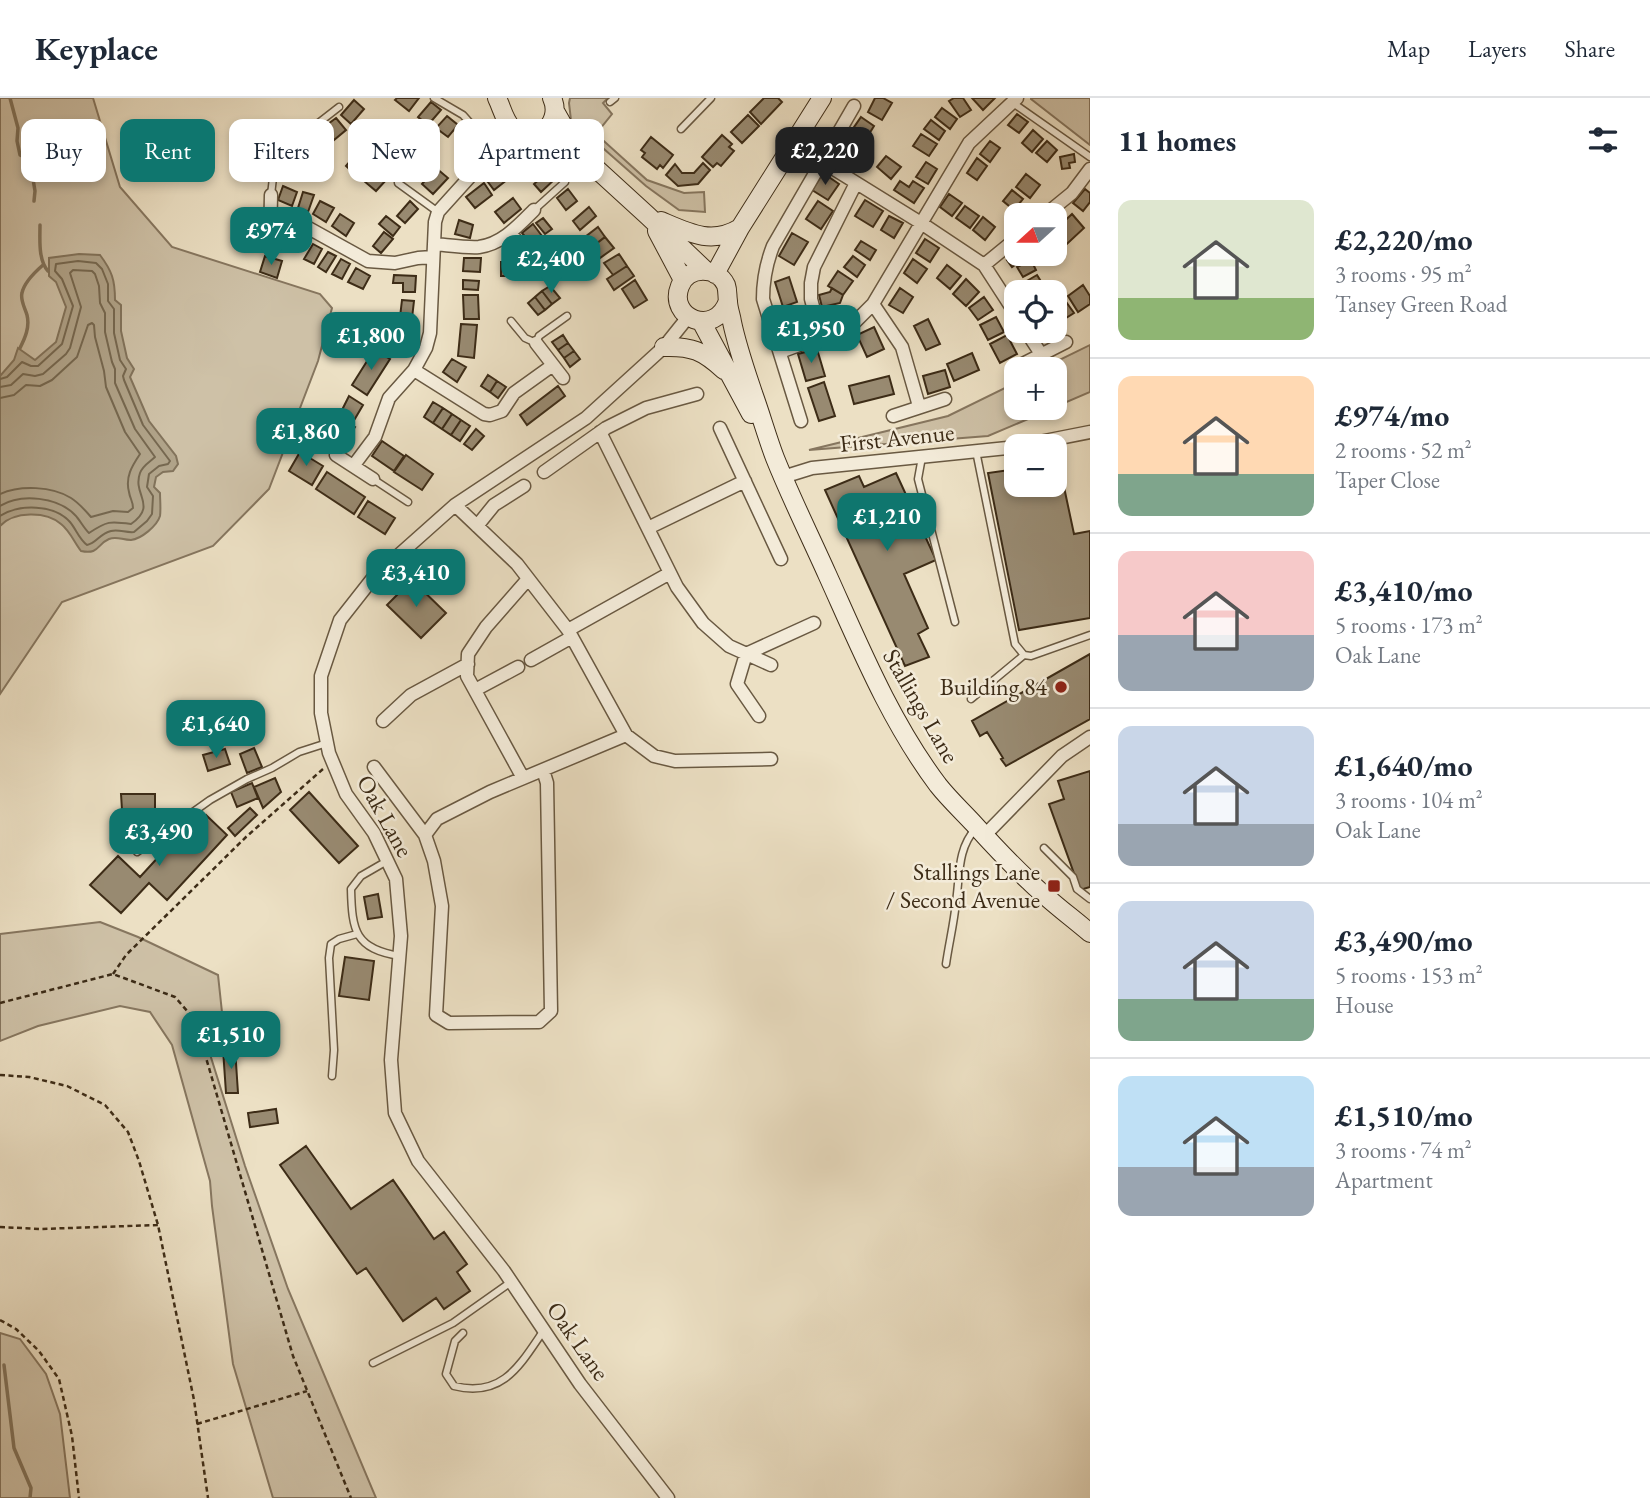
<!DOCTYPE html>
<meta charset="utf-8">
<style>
:root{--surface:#fff;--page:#f6f6f7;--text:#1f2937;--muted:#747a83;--line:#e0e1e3;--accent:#0f766e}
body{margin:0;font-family:"EB Garamond",serif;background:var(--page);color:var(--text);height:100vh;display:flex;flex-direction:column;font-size:26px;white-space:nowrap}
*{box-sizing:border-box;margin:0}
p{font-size:23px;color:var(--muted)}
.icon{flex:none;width:38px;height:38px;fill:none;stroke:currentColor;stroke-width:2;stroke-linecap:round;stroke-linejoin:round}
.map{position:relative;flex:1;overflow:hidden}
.details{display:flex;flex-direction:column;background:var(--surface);width:560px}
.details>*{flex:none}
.guide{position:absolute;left:21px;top:21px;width:665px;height:63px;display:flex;gap:14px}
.needle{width:46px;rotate:249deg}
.tools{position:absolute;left:1004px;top:105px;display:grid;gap:14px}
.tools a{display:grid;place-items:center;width:63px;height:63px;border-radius:14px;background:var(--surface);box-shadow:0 4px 10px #0003;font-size:35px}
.price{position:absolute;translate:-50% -60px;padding:0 16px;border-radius:14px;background:var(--accent);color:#fff;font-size:23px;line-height:46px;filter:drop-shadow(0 2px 4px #0008)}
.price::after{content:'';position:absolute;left:50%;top:42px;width:21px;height:16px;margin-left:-10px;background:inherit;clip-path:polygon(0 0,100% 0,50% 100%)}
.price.active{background:#222;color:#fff}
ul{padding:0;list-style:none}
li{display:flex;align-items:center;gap:21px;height:175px;padding:0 28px}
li+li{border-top:2px solid var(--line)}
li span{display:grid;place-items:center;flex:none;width:196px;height:140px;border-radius:14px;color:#555}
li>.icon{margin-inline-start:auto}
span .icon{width:84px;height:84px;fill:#fffc;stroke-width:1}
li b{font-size:30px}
h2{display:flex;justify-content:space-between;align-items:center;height:84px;padding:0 28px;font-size:30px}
.pill{padding:0 24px;border-radius:14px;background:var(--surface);box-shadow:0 4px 10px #0003;font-size:24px;line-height:63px}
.pill.active{background:var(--accent);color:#fff}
header{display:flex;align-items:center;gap:42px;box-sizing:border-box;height:98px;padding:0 35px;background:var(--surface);border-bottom:2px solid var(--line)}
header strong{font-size:33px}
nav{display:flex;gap:38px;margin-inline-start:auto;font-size:24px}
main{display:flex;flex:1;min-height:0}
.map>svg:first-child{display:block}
.green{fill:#cec1a7;stroke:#86765f;stroke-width:2}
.water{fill:#b0a389;stroke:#82735b;stroke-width:2}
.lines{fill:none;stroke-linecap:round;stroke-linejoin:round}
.shore{stroke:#766850;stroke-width:2}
.stream{stroke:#82735b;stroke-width:3.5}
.building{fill:#988a71;stroke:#3d2c17;stroke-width:2}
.lane-casing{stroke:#695942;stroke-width:9}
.street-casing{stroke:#695942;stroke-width:15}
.secondary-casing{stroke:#3d2c17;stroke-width:20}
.path{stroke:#3d2c17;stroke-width:2.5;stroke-dasharray:5 3.5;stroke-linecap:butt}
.lane{stroke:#f3ebd9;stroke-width:6}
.street{stroke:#f3ebd9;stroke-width:12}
.secondary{stroke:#f3ebd9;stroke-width:18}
.poi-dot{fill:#8f2418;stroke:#f3ebd9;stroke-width:2.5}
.labels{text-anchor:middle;stroke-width:5;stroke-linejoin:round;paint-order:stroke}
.street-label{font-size:24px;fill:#3d2c17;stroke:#f3ebd9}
.poi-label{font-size:24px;fill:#3d2c17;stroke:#f3ebd9;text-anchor:end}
</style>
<header>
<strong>Keyplace</strong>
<nav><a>Map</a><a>Layers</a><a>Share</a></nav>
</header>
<main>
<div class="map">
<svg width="1090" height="1400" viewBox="0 0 1090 1400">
<rect width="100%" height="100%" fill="#ece0c4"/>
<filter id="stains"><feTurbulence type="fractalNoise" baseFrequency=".00286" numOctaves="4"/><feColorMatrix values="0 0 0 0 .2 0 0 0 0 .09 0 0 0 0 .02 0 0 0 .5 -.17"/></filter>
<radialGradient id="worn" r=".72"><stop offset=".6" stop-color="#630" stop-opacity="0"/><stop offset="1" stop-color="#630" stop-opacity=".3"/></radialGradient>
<path class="green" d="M0 0H93L120 89 172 149 320 196 332 210 318 263 269 391 213 448 62 504 0 596Z
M570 0H608L603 5 612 16 596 36 647 82 684 95 704 94 705 114 679 112 646 88 571 22 569 5Z
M1031 0H1090V47L1031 1Z
M1090 247V294L1055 309V271H1041Z
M1017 284V310H1054L988 338 809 352 948 318Z
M100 824 138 839 218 877 224 933 209 939V953L245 1068 288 1191 376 1400H273L233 1266 212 1108 210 1083 172 947 150 914 120 908 38 928 0 943V836Z
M0 1235 20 1241 46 1276 60 1316 70 1400H0Z"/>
<path class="water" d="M79 156 100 157C112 173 115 182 115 202L121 207V233L127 260 134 271 130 279 149 323 176 358 178 366 173 373 163 374 156 379 154 389 160 395C160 402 161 411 160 418 157 428 141 441 131 442 122 442 117 438 109 441 97 446 99 457 81 453 74 444 70 433 61 426 46 413 14 413 0 428V278L14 262 18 250 35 262 56 244 66 209 56 184 49 178V160Z"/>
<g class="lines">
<path class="shore" d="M0 281 7 279 22 264 31 268H38L62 246 73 208 62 181 55 173 56 166 78 163 96 165 102 171 108 186V203L114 211V235L120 262 126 271 123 278 124 282 143 327 170 363 168 366 159 368 149 376 147 389 153 398 152 416 147 423 134 434C126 435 119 431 111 433 99 436 97 445 87 447 79 441 76 431 70 424 54 406 19 406 0 418
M0 289 11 287 23 276 35 278 43 276 66 256 70 250 81 209 70 175 73 172 92 173 95 176 99 188 100 205 105 215V234L112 264 115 271V285L135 331 155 359C150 364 143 367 140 375 132 397 158 407 131 426 110 423 107 423 89 435 83 429 80 422 75 417 58 399 21 395 0 408
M0 300 14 297 26 287 40 288 52 282 77 259 88 227 92 225 94 227 95 239 104 273 106 289 125 334 140 356C132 368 125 379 129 394 130 401 133 403 133 410L128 414 113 413 91 419C85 412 79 405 71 400 52 388 20 387 0 396"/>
<path class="stream" d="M10 0 18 30 17 43 20 57 28 61 36 62 39 64 33 81 35 93 34 103
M40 127C40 141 38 162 48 173
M20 250C25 240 30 229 27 217 25 210 20 202 22 195 24 184 35 174 43 167
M4 1267 14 1350 31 1390 30 1400"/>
</g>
<path class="building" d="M397 0H419L409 13 395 2Z
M764 0H778L782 4 761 26 750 14Z
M875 0H883L892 5 882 22 868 14Z
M954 0H963L971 12 960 19 949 3Z
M972 0H995L983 12Z
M354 2 364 11 351 26 341 17Z
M431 4 441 12 428 27 418 19Z
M942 10 957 21 950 31 935 19Z
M1017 16 1028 24 1019 35 1008 27Z
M748 17 759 28 742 45 731 34Z
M447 18 458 27 448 39 436 30Z
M861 19 874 28 864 44 850 35Z
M336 20 346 32 334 42 324 29Z
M931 22 945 33 939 42 924 31Z
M1033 32 1043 41 1032 54 1022 45Z
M320 34 332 49 320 58 309 42Z
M465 35 480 46 466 64 460 60 465 54 456 47Z
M395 36 409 48 401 59 386 47Z
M921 36 937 46 929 58 913 48Z
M722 37 732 46 729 49 734 53 721 68 717 65 713 69 702 59Z
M651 39 673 57 663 70 660 67 657 71 642 59 645 55 641 52Z
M842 41 858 50 849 66 833 57Z
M990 43 1000 50 990 64 980 56Z
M1047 43 1057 52 1047 64 1036 55Z
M527 53 538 63 528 70 523 65 517 69 513 65Z
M358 54 373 68 360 81 346 68Z
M290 55 307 60 304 73 286 68Z
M1074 56 1075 64 1069 65 1070 70 1062 71 1060 59Z
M886 58 901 69 891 81 877 69Z
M977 60 987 68 977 82 967 75Z
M926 64 937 71 928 86 916 79Z
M703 65 710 72 698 86 678 88 666 77 675 66 682 75H694Z
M503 67 512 78 494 92 485 80Z
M376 70 387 81 376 93 364 83Z
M436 70 448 80 433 96 422 86Z
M549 73 555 81 541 94 534 86Z
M823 75 839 86 828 102 812 92Z
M1026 76 1040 87 1030 100 1016 89Z
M900 83 909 89 913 83 924 90 914 105 894 92Z
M484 85 492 97 475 110 466 99Z
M283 88 297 94 292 108 278 102Z
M568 91 577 103 566 112 557 100Z
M1085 91 1090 95V104L1083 113 1073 105Z
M1012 92 1023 101 1014 112 1003 103Z
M303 94 314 97 308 114 298 110Z
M949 96 962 105 952 118 940 109Z
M513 100 521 111 504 125 495 114Z
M865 102 883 113 873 129 855 118Z
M320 103 334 110 326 124 313 116Z
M410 103 418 111 405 125 397 118Z
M818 103 833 113 821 131 806 121Z
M965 108 979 118 970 130 956 120Z
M589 109 596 118 580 132 573 123Z
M340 116 354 125 346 138 332 128Z
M1072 116 1084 130 1055 157 1053 156H1055V132Z
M386 118 400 129 393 138 379 126Z
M889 118 903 125 894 140 881 132Z
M983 119 995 129 985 142 973 132Z
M543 120 552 131 545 136 536 125Z
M459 122 473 127 470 140 455 136Z
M533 126 542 138 532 147 522 135Z
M281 129 299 135 296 144 289 141 286 150 275 146Z
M598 129 605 139 592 149 585 139Z
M384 134 393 141 381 155 373 148Z
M792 135 808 144 794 167 779 158Z
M605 139 614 150 600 160 592 149Z
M925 141 939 150 930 164 916 155Z
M861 143 876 152 870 162 855 152Z
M313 146 322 151 314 166 304 161Z
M1017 147V156H1024L1026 159 1012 169 1007 162 1011 160 1007 155Z
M328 154 336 158 326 174 318 169Z
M619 156 627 168 613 177 604 165Z
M265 158 282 163 277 180 260 174Z
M853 158 865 167 857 179 844 169Z
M464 160H481L480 174 463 173Z
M341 161 350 166 342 181 332 176Z
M913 161 927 171 917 185 904 175Z
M1031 162 1036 172 1023 179 1017 169Z
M501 164H516V178H501Z
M947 167 961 178 950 191 937 180Z
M627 168 634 178 614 192 607 181Z
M356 170 370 178 363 191 348 184Z
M838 173 853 183 843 197 828 188Z
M394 177 416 178 415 194H403V185H393Z
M1037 177 1045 190 1038 194H1031L1025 184Z
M789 179 797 204 783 209 775 184Z
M966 181 979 194 966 208 953 196Z
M463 182 479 183 478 192 463 191Z
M635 182 647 202 634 210 622 191Z
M1083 187 1090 198V206L1078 214 1068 198Z
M550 188 560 200 552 206 542 193Z
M832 190 843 197 840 205 822 209 819 197 830 194Z
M900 190 913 199 903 215 889 207Z
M542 193 552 206 545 212 535 199Z
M463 197H478L479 221H464Z
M535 199 545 212 538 217 528 205Z
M984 199 993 212 978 222 969 210Z
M1064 201 1074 215 1061 223 1055 213V207Z
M402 202 414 203 412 220 400 219Z
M795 210 802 231 786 236 779 215Z
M996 219 1004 234 988 242 980 227Z
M928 221 940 246 926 252 914 228Z
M1055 223 1061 232 1045 243 1038 233H1055Z
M461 226 477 227 474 260 458 258Z
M874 229 884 251 867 259 857 237Z
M392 230 404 238 390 259 378 250Z
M563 237 568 245 558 252 552 244Z
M1007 237 1017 256 1000 265 990 246Z
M568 245 574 253 564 260 558 252Z
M817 251 825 278 806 283 798 256Z
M374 252 390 261 367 297 352 287Z
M574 253 580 261 570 269 564 260Z
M972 255 979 272 954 283 947 266Z
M452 261 466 269 457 284 443 274Z
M945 272 950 289 928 296 923 278Z
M488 277 497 283 490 294 481 288Z
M889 278 894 296 854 306 849 288Z
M497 283 506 289 498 300 490 294Z
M824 284 835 318 819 323 808 290Z
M558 288 565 298 527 327 520 317Z
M349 298 363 307 353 324 340 316Z
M433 304 443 310 433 325 424 319Z
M443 310 452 316 442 331 433 325Z
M452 316 461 322 451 337 442 331Z
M339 319 355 329 343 347 327 336Z
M461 322 470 328 460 343 451 337Z
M476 331 484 338 472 352 464 346Z
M382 343 404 358 394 373 372 358Z
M300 354 323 368 312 387 289 373Z
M406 357 433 376 422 392 394 374Z
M1017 371V387H1055V376L1061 375 1074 436 1090 433V520L1019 532 988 375Z
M327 374 365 399 354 416 316 391Z
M896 375 936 462 904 476 928 530 918 536 929 559 905 568 825 392 859 378 864 389Z
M368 403 395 420 385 436 358 419Z
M412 482 446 515 421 540 387 507Z
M1090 556V621L1006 668 1001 661 1003 660 987 634 980 638 972 623Z
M254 650 262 669 247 675 240 656Z
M225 651 230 666 208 673 203 657Z
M1090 673V789L1080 792 1049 706 1064 701 1058 683Z
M275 680 281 694 263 710 254 689Z
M252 685 258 700 237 709 231 694Z
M309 694 358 748 339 765 290 712Z
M121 696H155V712H122Z
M250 710 257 717 235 738 228 730Z
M206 717 227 737 167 802 149 785 121 815 90 787 118 758 140 779 174 742 185 752 195 741 189 735Z
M378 796 382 819 368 821 364 799Z
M345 859 374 863 369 902 339 898Z
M235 950 238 995H226L223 951Z
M276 1011 278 1025 250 1029 248 1015Z
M306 1048 351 1111 393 1082 434 1141 444 1134 467 1166 457 1174 470 1193 444 1211 436 1200 403 1223 366 1170 357 1176 280 1067Z"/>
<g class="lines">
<defs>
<path id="lane" d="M434 0 463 17 494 52
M610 4 615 0
M1013 5 1090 59
M681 31 711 0
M375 53 398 73V85L438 114
M271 97 274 71 285 51 339 9
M534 112 565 84
M511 223 525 240 536 245 539 238 567 218
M976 353 1015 546 1024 557 1031 558 1090 537
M922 359 918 381 955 524
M373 381 408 404
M971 601 1024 557
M1044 750 1073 779 1077 791 1090 801
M137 754 210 702 247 681 272 670 299 654 327 645
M387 763 361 778 351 791C352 833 355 851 400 858
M946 866C949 845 954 825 956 804 960 777 957 751 976 730
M332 978 334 952 329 860 331 846 339 841 357 836
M463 1235 455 1243 446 1276 454 1288C503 1300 520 1267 544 1232
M373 1265 453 1225 511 1184"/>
<path id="street" d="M494 52 525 38
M821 63 921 125 984 167 1017 218
M1045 117 1072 95 1090 71
M271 118 294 122 368 163 395 165 418 160 433 159
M511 135 522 151
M270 144 271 97
M434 146C447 147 467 150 479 149 502 146 518 128 534 112
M984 167 1017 140
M873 206 902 249 919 308
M1026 233 1041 256
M826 238 814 212 811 201V185L814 169 856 85
M536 245 563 280
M780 254 845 230 855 224 873 206 969 45 1017 0
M1017 269 1066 244
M414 272 484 316 490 317 502 313 514 295 553 267
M893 318 945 301
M801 323 763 201C763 182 766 166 773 148L854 8
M720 330 781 461
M600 334 677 489 703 525 729 548 771 567
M1019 348 1090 334
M336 357 373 381
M354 367 375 339 389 300 414 272 426 250 430 235 435 124 438 114 494 52 502 35 506 21
M544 374 606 330 646 310 697 296
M783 379 812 370 1017 349
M455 407 517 466 568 532 626 637 654 658 675 663 771 661
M477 428 494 407 524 388
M648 430 745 383
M568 532 670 475
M531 562 572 539
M475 592 518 569
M759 618 737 586 746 556 814 525
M383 623 411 597 468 566
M374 669 425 737
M543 672 547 685 551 913 539 924 449 925 436 917 442 808 434 763 425 737 437 721 490 694 626 637
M523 680 467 578 468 556 486 529 528 481
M985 737 1062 658 1090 639
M668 1400 580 1286 504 1173 418 1063 395 1015 391 962 401 838 396 781 374 735 346 696 329 655 321 615V578L340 522 373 480 455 407 586 320 664 249 688 219"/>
<path id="secondary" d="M497 0C502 10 504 22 512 30 532 52 564 26 552 0
M556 15 578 54 648 118 706 173
M535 38 578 54
M661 123C689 135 712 147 740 130
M657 133 683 182
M715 176 740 130 822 0
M728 203C715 240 667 220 680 188 688 168 717 168 726 187 728 193 727 198 728 203 728 210 731 217 732 224 737 248 745 271 753 295 761 317 767 339 775 360 791 400 810 438 827 476 860 549 890 623 938 687 949 701 962 713 974 726 992 746 1010 765 1029 783 1048 802 1070 818 1090 835
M701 223 751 316
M664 249C692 248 703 253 724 272"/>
</defs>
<use href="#lane" class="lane-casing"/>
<use href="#street" class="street-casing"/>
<use href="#secondary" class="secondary-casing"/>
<path class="path" d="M113 876 126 857 246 739 323 671
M0 905 113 876 175 899 195 922 293 1258 351 1400
M0 977 29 979 67 988 105 1007 128 1034 139 1063 158 1127 194 1302 208 1400
M0 1129 41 1131 158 1127
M0 1222 16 1231 39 1253 59 1281 72 1338 79 1400
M197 1326 307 1293"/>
<use href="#lane" class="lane"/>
<use href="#street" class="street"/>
<use href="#secondary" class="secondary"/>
</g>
<g class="poi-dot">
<circle cx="1061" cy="589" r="7"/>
<rect x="1047" y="781" width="14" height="14" rx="3.5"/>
</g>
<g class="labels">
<g class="street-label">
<text transform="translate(897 340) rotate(-6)" y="8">First Avenue</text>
<text transform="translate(921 608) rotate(60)" y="8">Stallings Lane</text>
<text transform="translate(385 718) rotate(61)" y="8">Oak Lane</text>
<text transform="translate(578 1243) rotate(55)" y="8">Oak Lane</text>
</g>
<g class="poi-label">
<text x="1047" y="597">Building 84</text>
<text x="1040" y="782">Stallings Lane<tspan x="1040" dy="28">/ Second Avenue</tspan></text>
</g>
</g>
<rect width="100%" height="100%" filter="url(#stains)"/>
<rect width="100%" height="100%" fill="url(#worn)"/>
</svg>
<div class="tools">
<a><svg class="needle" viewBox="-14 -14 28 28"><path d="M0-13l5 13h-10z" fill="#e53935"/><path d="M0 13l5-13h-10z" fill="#747a83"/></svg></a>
<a><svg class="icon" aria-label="locate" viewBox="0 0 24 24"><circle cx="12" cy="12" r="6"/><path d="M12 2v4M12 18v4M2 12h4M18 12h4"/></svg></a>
<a>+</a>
<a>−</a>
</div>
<b class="price active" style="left:825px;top:89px">£2,220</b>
<b class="price" style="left:271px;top:169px">£974</b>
<b class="price" style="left:551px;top:197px">£2,400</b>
<b class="price" style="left:811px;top:267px">£1,950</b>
<b class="price" style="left:371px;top:274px">£1,800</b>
<b class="price" style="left:306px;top:370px">£1,860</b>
<b class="price" style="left:887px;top:455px">£1,210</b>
<b class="price" style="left:416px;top:511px">£3,410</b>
<b class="price" style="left:216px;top:662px">£1,640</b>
<b class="price" style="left:159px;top:770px">£3,490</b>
<b class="price" style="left:231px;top:973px">£1,510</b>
<div class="guide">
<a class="pill">Buy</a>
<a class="pill active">Rent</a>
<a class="pill">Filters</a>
<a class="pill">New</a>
<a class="pill">Apartment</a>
</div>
</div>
<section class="details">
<h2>11 homes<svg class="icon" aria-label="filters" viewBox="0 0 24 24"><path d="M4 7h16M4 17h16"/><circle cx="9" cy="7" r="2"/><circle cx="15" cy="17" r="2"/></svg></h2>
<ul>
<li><span style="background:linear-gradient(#dfe7d0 70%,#8fb573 0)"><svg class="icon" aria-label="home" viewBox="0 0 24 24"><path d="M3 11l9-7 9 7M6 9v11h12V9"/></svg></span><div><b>£2,220/mo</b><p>3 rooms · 95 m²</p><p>Tansey Green Road</p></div></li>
<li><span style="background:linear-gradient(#ffd9b3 70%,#7fa58c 0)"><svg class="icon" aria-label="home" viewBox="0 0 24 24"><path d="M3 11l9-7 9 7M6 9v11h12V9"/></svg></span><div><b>£974/mo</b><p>2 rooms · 52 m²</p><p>Taper Close</p></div></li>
<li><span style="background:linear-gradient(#f6c9c9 60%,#9aa5b1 0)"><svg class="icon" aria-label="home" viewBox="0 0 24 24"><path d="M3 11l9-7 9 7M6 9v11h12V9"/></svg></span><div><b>£3,410/mo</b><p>5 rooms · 173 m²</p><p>Oak Lane</p></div></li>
<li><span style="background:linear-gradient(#c9d6e8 70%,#9aa5b1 0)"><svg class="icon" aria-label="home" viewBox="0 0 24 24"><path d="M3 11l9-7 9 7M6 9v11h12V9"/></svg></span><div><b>£1,640/mo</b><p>3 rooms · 104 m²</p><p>Oak Lane</p></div></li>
<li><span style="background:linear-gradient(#c9d6e8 70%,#7fa58c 0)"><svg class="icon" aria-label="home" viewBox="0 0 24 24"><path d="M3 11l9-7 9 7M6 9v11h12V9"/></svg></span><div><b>£3,490/mo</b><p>5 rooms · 153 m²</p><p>House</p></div></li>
<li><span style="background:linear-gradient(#bfe0f5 65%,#9aa5b1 0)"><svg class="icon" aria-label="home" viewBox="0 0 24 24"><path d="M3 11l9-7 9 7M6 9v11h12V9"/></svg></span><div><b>£1,510/mo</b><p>3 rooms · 74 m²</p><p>Apartment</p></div></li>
</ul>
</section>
</main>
